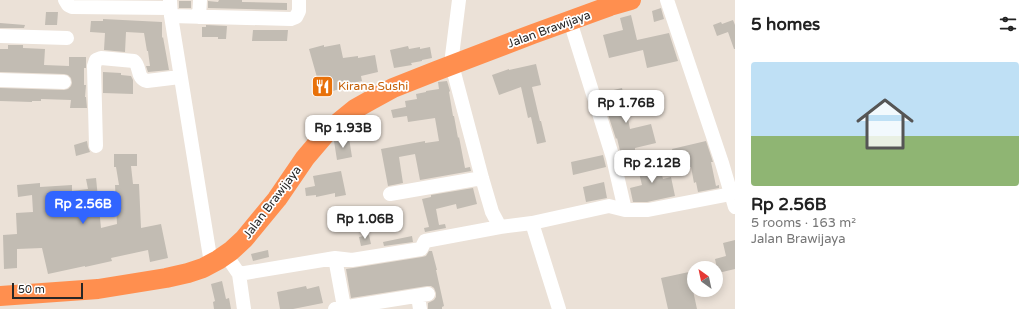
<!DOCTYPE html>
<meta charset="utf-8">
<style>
:root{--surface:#fff;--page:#f6f6f6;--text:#222;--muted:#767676;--accent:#3165ff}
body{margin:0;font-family:"Varela Round",sans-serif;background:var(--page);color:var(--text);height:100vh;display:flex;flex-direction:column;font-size:15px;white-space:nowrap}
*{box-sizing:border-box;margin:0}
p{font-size:13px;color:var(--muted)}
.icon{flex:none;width:22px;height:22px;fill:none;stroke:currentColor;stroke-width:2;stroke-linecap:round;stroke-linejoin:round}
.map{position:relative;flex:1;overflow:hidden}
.side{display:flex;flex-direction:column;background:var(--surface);width:300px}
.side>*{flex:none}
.needle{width:26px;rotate:327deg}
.tools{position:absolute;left:687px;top:261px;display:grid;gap:8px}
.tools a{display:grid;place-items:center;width:36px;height:36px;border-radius:50%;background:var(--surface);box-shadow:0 2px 10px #0003;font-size:20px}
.scale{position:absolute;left:12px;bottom:10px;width:71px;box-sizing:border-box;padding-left:4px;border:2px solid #272727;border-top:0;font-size:11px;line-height:14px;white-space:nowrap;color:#272727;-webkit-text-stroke:3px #fff;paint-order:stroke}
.price{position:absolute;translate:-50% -34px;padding:0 9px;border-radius:8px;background:#fff;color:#222;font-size:13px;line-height:26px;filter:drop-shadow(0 1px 2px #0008)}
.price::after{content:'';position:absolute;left:50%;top:24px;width:12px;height:9px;margin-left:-6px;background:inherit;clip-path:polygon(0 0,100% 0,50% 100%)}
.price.active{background:var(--accent);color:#fff}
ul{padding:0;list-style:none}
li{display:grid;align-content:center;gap:8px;height:212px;padding:0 16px}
li span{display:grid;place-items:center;height:124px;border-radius:4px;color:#555}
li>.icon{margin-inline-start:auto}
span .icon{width:72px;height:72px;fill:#fffc;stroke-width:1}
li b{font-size:17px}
h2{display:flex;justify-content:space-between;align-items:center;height:48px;padding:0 16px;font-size:17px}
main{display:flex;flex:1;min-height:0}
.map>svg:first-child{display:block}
.building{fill:#c2bcb3}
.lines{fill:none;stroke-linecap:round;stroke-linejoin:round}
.minor{stroke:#fff;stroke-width:14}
.highway{stroke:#ff8f4f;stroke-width:20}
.labels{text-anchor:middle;stroke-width:3.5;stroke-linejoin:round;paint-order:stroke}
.street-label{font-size:12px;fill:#272727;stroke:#fff}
.food-label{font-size:12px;fill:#c56008;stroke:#fff;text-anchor:start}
</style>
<main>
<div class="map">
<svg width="735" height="309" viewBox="0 0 735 309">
<rect width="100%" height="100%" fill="#ebe1d7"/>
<path class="building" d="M219 0H242V2L287 3V10L208 8V1L218 2Z
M179 1H191V8H179Z
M661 8 664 19 654 22 652 11Z
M46 12H58L57 25H45Z
M631 15 637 40 669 33 678 61 647 68 643 50 609 58 603 35 623 30 620 18Z
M103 19 162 22V38L163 37 169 70 148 72 146 66H150L148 51H147L144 33 126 32 125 52 104 50 105 33 90 32 91 21H103Z
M733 20 735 25V49H734L728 32 717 36 713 25 721 22 722 24Z
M0 23 25 25 24 28H0Z
M206 25 227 26 226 39H218V37H202V27H206Z
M253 30H288L287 41H252Z
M340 44 343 58 358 56V58L375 55 378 72 361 76 362 81 348 84 349 88 336 90 322 95 309 49 324 45V47Z
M8 45H23V48L45 49 44 65 69 66V57H86V68H84V85H86L85 97H86L87 108H70L71 100 41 99V101H32V102L0 101V88L64 90 68 89 71 86 72 83 71 78 68 75 64 74 0 72V49H8Z
M408 46 409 49 420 47V49L430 47 432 58 422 60V61L411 63 412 65 394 68 390 50Z
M536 64 541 85 532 87 540 121H541L546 142 537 144 531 117 528 118 521 87 499 95 492 75 509 69V70Z
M103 72 121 73V75L131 76 133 80V94L103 93Z
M447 81 450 91 449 92 453 116H454L458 138 459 137 465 168 470 167 471 171 420 180 415 154 399 157 403 183 388 186 381 149 425 141V143L439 141 435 118 408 122 407 116 393 118 391 110 406 107 405 101 417 99 416 94 426 92V91L439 89 438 82Z
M622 88 630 129 651 124 656 143 635 148V152L621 155 617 138 616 139 601 93Z
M349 138 352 157 337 160 334 141Z
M87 141 88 147 90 152 76 156 74 145Z
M706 141 713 162H711L716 186 719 185V188L698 192 696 182 694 183 691 167 677 170 672 149Z
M114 154H137V166H131L133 184H139L141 228 161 224 168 258 150 262 148 250 111 258 112 261 85 267V266L48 274 42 248 17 249V268L4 269 3 235 17 234 16 213 33 212 32 195 18 197 17 185 40 183V187L72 185V191L88 189 86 179 96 178 101 228 117 224 115 185H119L116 167H114Z
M603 155 606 167 573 175 571 162Z
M658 160 663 179 671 177 675 196 647 202H633L630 188 642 185 637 165Z
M341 171 346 195 335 197V193L316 197V195L306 196 305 188 315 186 313 176Z
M604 182 607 198 586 202 583 187Z
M473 188 477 204 457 209 456 204 436 209 439 225 445 224 446 228 425 232 424 228 429 227 422 199 431 197V195Z
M369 235 371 244 361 246 359 237Z
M412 236 413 242 384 246 383 242Z
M735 240V269L718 273 715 259 726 256 723 243Z
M268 250 269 257 253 261 251 254Z
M429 251H432L437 270H436L444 306 442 307V309H428V303L434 300 436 297V293L434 288 431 286H427L351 298 346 269 353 268 422 257 426 256Z
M689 272 697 309H668L661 278Z
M222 281 226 299 229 298 231 309H214L213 302 215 301 211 284Z
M306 286 307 289 319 286 323 303 293 309H280L277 292Z"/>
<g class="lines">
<path class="minor" d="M65 0 68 5 72 7 170 8
M170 0 171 16 210 257
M459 0 452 56V65L482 178 492 212 500 227 532 223 559 309
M667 0 722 163 735 207
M171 16 291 19 296 17 299 11V0
M199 17 200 0
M570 21 613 158 625 210
M0 36 67 38
M0 80 64 82
M96 146 94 66 96 60 101 58 134 61C141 67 136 78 147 81L180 77
M390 194 482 178
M532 223 609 206 625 210H648L731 194
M226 255 239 274 244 309
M335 258 344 307
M239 274 335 258 352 260 421 249 425 241 500 227
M418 296 420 309
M335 309 428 294"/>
<path class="highway" d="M0 296 98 289 166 278 188 273 203 268 218 260 231 251 244 239 277 199 305 158 328 131 355 109 371 100 393 88 436 71 533 34 610 6 631 0"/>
</g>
<defs>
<symbol id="restaurant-square" viewBox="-11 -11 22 22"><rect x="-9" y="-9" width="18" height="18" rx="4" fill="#e8710a" stroke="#fff"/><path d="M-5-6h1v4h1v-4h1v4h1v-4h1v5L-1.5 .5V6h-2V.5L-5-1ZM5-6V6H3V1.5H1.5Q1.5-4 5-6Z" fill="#fff"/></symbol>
</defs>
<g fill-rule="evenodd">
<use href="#restaurant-square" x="310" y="74" width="25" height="25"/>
</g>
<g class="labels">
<g class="street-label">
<text transform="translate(549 29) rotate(-20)" y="4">Jalan Brawijaya</text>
<text transform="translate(272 202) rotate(-53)" y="4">Jalan Brawijaya</text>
</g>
<g class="food-label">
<text x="338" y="90">Kirana Sushi</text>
</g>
</g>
</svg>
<div class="tools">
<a><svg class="needle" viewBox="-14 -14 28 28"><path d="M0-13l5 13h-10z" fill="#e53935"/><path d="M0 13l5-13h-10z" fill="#767676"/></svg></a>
</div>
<div class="scale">50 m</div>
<b class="price" style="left:626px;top:124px">Rp 1.76B</b>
<b class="price" style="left:343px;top:149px">Rp 1.93B</b>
<b class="price" style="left:652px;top:184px">Rp 2.12B</b>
<b class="price active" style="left:83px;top:225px">Rp 2.56B</b>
<b class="price" style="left:365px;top:240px">Rp 1.06B</b>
</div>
<section class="side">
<h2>5 homes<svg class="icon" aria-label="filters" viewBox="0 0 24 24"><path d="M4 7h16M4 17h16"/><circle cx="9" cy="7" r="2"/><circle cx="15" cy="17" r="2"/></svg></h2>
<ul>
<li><span style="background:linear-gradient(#bfe0f5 60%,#8fb573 0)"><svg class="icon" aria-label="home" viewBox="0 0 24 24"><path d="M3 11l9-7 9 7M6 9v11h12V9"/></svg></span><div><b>Rp 2.56B</b><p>5 rooms · 163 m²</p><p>Jalan Brawijaya</p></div></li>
</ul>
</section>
</main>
